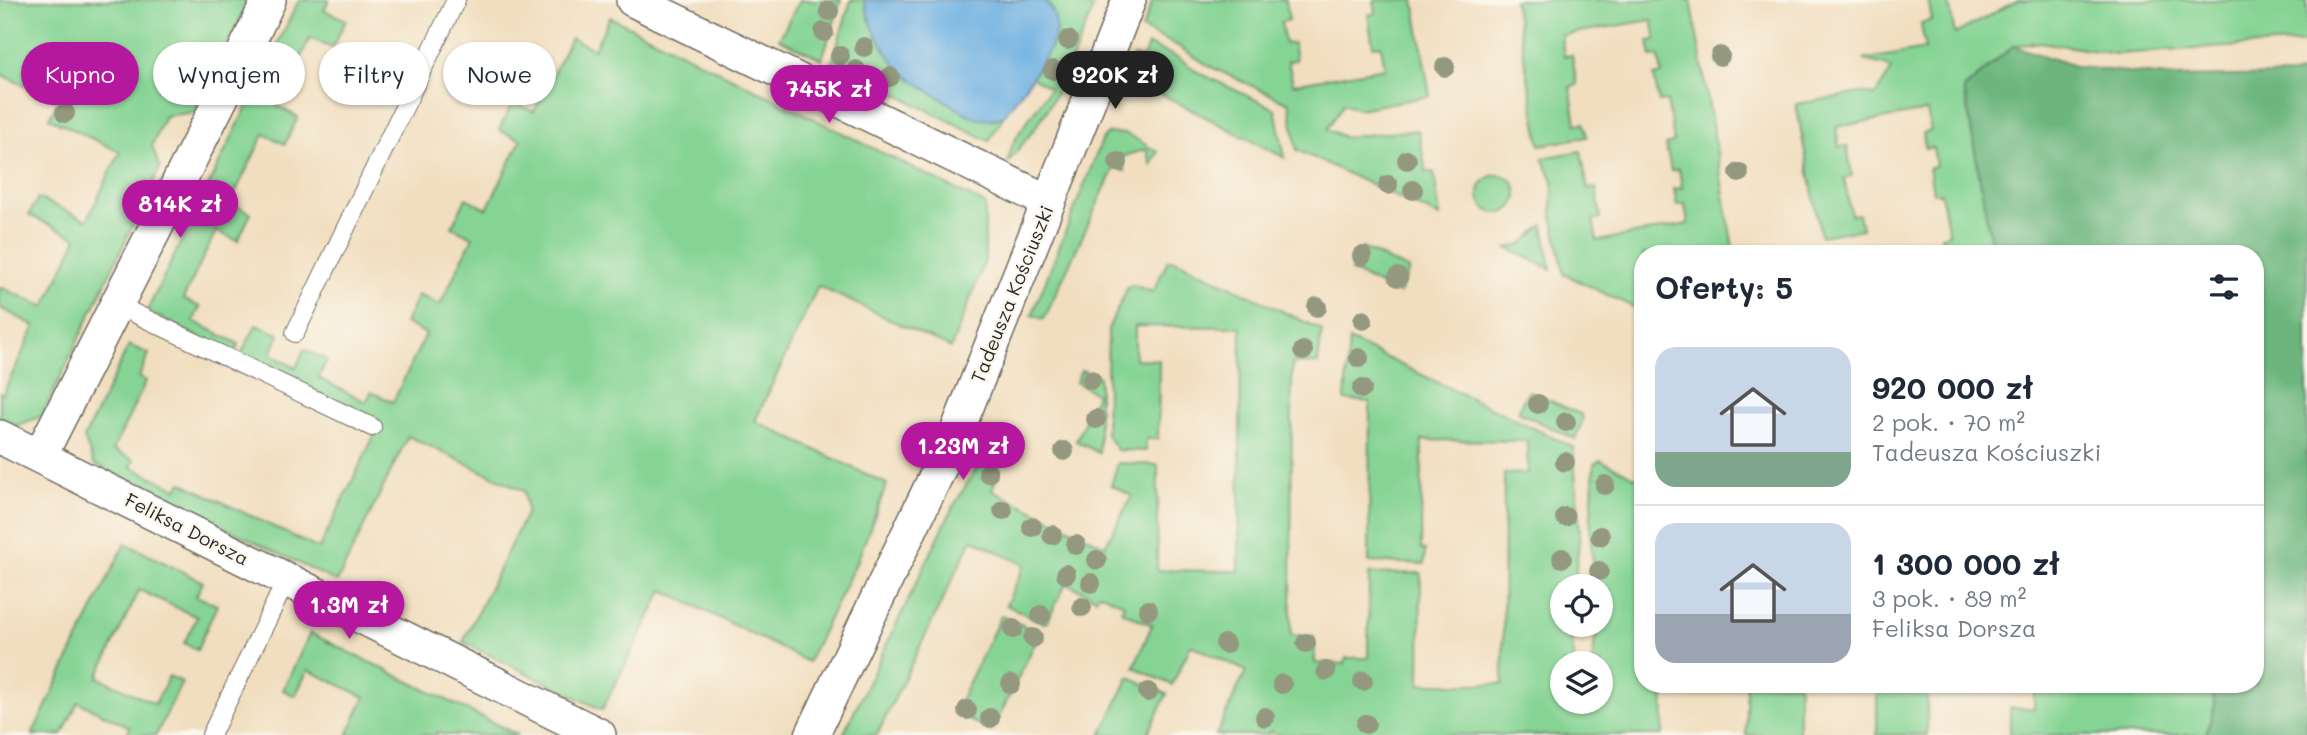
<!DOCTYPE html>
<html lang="pl">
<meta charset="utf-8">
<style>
:root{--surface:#fff;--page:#f6f6f7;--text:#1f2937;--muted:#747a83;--line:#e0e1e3;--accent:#b5179e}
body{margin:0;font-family:Mali,sans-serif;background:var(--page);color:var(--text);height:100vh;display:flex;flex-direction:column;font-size:26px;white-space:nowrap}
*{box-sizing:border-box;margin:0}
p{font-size:23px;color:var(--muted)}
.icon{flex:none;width:38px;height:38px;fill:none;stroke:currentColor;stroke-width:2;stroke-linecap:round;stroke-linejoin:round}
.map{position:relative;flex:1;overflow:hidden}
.side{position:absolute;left:1634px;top:245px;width:630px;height:448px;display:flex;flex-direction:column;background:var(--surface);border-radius:28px;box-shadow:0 2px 5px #0004}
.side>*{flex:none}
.guide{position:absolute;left:21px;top:42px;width:665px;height:63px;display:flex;gap:14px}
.buttons{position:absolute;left:1550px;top:574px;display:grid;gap:14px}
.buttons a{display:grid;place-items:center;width:63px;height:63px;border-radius:50%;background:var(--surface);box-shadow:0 2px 5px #0004;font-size:35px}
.price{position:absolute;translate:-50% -60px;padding:0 16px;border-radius:24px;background:var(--accent);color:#fff;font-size:23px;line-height:46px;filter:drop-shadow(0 2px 4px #0008)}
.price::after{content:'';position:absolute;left:50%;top:42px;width:21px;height:16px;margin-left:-10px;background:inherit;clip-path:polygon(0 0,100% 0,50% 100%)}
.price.current{background:#222;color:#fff}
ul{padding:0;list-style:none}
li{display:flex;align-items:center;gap:21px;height:175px;padding:0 21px}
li+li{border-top:2px solid var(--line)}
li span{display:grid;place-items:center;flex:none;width:196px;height:140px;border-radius:21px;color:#555}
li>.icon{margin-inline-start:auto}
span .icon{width:84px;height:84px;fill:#fffc;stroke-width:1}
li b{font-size:30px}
h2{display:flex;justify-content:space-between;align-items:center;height:84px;padding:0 21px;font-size:30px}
.pill{padding:0 24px;border-radius:32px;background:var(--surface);box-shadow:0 2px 5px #0004;font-size:24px;line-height:63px}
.pill.current{background:var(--accent);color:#fff}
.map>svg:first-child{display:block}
.green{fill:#86d494;stroke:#588060;stroke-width:2}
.forest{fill:#6cb67e;stroke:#4c7054;stroke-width:2}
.water{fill:#6cafe1;stroke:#4c6d86;stroke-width:2}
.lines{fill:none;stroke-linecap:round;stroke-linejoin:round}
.service-casing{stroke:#706a5f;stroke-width:20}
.minor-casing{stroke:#706a5f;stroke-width:36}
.service{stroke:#fff;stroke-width:18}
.minor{stroke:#fff;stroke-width:33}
.tree{fill:#93987f}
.labels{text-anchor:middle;stroke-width:5;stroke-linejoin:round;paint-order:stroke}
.street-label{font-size:19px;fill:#2b2b2b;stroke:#fbf7ec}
</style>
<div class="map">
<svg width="2307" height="735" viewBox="0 0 2307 735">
<rect width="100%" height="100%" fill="#fbf7ec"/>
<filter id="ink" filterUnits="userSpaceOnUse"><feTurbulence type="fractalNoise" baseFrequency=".0143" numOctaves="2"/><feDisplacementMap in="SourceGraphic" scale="14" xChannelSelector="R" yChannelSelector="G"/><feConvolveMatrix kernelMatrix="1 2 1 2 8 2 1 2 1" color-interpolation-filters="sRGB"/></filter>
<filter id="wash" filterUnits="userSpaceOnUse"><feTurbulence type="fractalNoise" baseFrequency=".00686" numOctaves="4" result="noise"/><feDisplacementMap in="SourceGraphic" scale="28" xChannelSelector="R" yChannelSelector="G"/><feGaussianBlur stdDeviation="1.57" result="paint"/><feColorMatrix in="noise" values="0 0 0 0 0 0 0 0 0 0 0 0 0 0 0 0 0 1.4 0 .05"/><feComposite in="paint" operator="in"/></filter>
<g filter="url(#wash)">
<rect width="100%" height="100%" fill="#f1debf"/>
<path class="green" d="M0 0H249L195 112 165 116 152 146 160 168 42 416 16 426 0 418V393L3 394 35 326 0 308V287L45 307 77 238 29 215 38 198 87 220 120 152 49 118 58 101 0 74Z
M299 0H329L324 10 346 20 332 48 310 38 277 106 298 117 285 144 264 134 230 203 251 213 238 241 216 231 183 299 200 307 193 321 239 344 234 355 147 311Z
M800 0H841L822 59 779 39Z
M851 0H864L876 35 990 120 1003 117 989 141 832 62Z
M1044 0H1074L1093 8C1077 48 1062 88 1038 124 1029 137 1017 149 1008 163 1010 135 1037 113 1050 88L1031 77 1045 57 1053 10Z
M1153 0H1286L1289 20 1281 22 1285 44 1293 43 1296 60 1288 61 1293 84 1385 68 1381 45 1373 46 1368 15 1376 13 1374 0H1414L1430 96 1359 109 1344 103 1327 129 1344 137 1418 130 1426 172H1434L1440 217 1297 150 1289 103 1209 66 1178 46 1142 29Z
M1514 0H1691L1734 254H1643V312L1564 274 1552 214 1553 180 1542 158 1581 151 1588 189 1596 188 1601 218 1593 220 1597 241 1688 224 1685 204 1677 205 1674 189 1682 188 1679 169 1671 171 1666 145 1674 142 1667 101 1659 102 1654 76 1662 74 1659 56 1651 57 1648 41 1656 40 1652 20 1561 35 1564 56 1572 55 1577 85 1570 87 1576 124 1584 123 1587 137 1540 145Z
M1928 0H1948L1955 34 2018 0H2307V42L2116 54 2040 42 2013 46 1964 89 1993 254H1944L1941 236 1949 234 1941 193H1933L1929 167 1936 166 1933 147 1925 149 1923 133 1931 131 1927 111 1836 127 1839 147 1847 146 1852 176 1844 178 1851 215 1859 214 1862 229 1821 236 1796 104 1860 93 1875 95 1892 69 1885 65 1863 60 1925 49 1921 23 1932 20Z
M610 17 985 204V261L951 348 818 286 755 421 887 484 858 559 808 662 663 590 602 710 463 642 527 512 524 491 408 436 337 582 94 464 84 438 129 345 149 354 139 377 146 381 113 450 134 460 131 467 177 489 181 482 319 549 380 424 239 358 256 325 279 334 271 354 296 368 304 349 327 360 318 378 366 402 371 392 393 402 426 334 405 323 418 295 440 305 473 237 452 227 466 198 487 209 521 140 499 130 513 102 534 112 571 38 594 49Z
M1148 45 1179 58 1199 73 1275 109 1285 158 1139 83C1130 74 1130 68 1133 56L1143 58Z
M1109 133 1127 134 1158 152 1151 164 1146 149 1122 157 1125 171 1114 168 1044 319 1032 315 1103 138Z
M1479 194a19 19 0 1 1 38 0a19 19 0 1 1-38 0Z
M1543 225 1551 269 1507 248 1521 245Z
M1362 248 1409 270 1399 294 1351 271Z
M1168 260H1175L1322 330 1318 363 1292 364 1291 635 1314 637 1315 663 1345 664 1346 658H1368L1369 574 1421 573 1420 684H1503L1504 474 1528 473 1527 441 1422 440 1421 549 1425 550 1424 564 1369 562 1370 402 1345 400 1349 340 1573 447 1580 533 1574 586H1563V625H1571L1574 663H1563V702H1601V663H1592L1597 625H1601V586H1595L1590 532 1594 464 1600 460 1643 481V546H1641L1640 579 1643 580V684H1664L1663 735H1277L1270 731 1268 735H1216L1246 671 1191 645 1172 685 1134 667 1152 625 1121 611 1124 604 1099 593 1096 598 1066 583 1047 622 1044 623 1006 605 1025 565 972 539 877 735H843L953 507 982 459 1000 468 992 490 1105 546 1132 496 1111 485 1118 463 1158 465 1157 570 1239 571 1241 327 1135 326V359L1159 360 1158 439H1146V451L1117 450 1106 434 1108 329 1128 287 1133 285 1153 292Z
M1081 370 1099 377V453L1076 441 1097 394 1076 382Z
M1529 391 1582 415 1583 420 1575 439 1518 412 1525 396Z
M125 543 203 582 196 596 217 605 197 650 184 643 197 617 139 590 98 677 155 704 169 676 182 682 156 735H127L130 727 78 702 62 735H32Z
M1001 616 1040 633 992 731 954 713Z
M310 633 518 735H444L437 732 436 735H347L365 697 308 670 295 696 283 690Z
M1129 677 1167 694 1147 735H1101Z
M1746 684H1799V735H1746Z
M1877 684H1927V735H1877Z
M2034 684H2209L2215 705 2206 735H2010V708H2034Z"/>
<path class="forest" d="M2013 46 2078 67 2176 77 2292 75 2307 71V735H2206L2215 705 2209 684H2256V254H1993L1964 89Z"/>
<path class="water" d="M864 0H1044C1052 8 1057 18 1056 30 1053 54 1018 96 1003 117 994 119 985 121 976 118 963 113 907 78 898 68 883 50 868 23 864 0Z"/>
</g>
<g filter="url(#ink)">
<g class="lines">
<defs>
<path id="service" d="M117 305 372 427
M295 333 456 0
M211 735 287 579"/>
<path id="minor" d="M633 0 1049 202
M0 437 599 735
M40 456 232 77 269 0
M812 735 956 434 1129 0"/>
</defs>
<use href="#service" class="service-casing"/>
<use href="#minor" class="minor-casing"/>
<use href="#service" class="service"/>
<use href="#minor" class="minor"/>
</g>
<g class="tree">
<circle cx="829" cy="11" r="10"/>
<circle cx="824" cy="32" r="10"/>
<circle cx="1068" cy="40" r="10"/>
<circle cx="864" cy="47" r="10"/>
<circle cx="840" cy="56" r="10"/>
<circle cx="1720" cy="56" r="10"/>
<circle cx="1445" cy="67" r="10"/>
<circle cx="856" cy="70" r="10"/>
<circle cx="1053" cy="70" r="10"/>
<circle cx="1157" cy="70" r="10"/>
<circle cx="890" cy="77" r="10"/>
<circle cx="65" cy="113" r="10"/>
<circle cx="1407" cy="160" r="10"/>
<circle cx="1118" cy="162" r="10"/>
<circle cx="1739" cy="173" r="10"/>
<circle cx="1388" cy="185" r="10"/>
<circle cx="1413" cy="190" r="10"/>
<circle cx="1362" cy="256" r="10"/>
<circle cx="1398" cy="277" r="10"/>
<circle cx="1317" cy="307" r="10"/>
<circle cx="1363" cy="320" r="10"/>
<circle cx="1303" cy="351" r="10"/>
<circle cx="1359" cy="358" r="10"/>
<circle cx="1091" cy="380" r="10"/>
<circle cx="1362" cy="389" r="10"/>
<circle cx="1538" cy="404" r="10"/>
<circle cx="1096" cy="419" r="10"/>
<circle cx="1566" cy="422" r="10"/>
<circle cx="1064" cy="451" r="10"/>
<circle cx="1565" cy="462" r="10"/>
<circle cx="988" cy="473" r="10"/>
<circle cx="1605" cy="485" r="10"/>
<circle cx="1003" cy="510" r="10"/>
<circle cx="1565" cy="517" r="10"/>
<circle cx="1032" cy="527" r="10"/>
<circle cx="1052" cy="535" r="10"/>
<circle cx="1600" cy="536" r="10"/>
<circle cx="1076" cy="545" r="10"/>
<circle cx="1562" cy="558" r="10"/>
<circle cx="1097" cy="560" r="10"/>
<circle cx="1599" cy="571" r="10"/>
<circle cx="1066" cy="574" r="10"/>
<circle cx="1091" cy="583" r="10"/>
<circle cx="1082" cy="607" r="10"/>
<circle cx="1148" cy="610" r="10"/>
<circle cx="1041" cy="615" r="10"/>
<circle cx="1013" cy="629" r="10"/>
<circle cx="1033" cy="638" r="10"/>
<circle cx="1306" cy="643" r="10"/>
<circle cx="1225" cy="644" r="10"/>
<circle cx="1326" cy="671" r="10"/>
<circle cx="1363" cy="681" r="10"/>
<circle cx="1011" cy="684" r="10"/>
<circle cx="1282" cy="684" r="10"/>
<circle cx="1148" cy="692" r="10"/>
<circle cx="967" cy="710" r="10"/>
<circle cx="1265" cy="717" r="10"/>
<circle cx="990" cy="718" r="10"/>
<circle cx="1366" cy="724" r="10"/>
</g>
</g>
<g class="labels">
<g class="street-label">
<text transform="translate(1012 294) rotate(-68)" y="7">Tadeusza Kościuszki</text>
<text transform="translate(187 529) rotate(27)" y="7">Feliksa Dorsza</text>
</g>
</g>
</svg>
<div class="buttons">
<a><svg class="icon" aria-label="locate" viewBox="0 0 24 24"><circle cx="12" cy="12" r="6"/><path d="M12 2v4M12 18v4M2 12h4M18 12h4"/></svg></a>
<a><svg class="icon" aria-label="layers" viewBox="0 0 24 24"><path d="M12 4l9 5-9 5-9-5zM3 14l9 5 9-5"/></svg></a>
</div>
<b class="price current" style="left:1115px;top:111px">920K zł</b>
<b class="price" style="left:829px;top:125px">745K zł</b>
<b class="price" style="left:180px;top:240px">814K zł</b>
<b class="price" style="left:963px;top:482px">1.23M zł</b>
<b class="price" style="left:349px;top:641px">1.3M zł</b>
<div class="guide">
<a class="pill current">Kupno</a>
<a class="pill">Wynajem</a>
<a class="pill">Filtry</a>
<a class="pill">Nowe</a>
</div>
<section class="side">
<h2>Oferty: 5<svg class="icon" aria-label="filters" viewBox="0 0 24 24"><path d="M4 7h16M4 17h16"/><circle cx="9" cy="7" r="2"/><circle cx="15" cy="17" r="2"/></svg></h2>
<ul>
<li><span style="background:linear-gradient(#c9d6e8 75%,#7fa58c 0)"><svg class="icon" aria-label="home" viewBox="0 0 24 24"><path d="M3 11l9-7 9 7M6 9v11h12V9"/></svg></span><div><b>920 000 zł</b><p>2 pok. · 70 m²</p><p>Tadeusza Kościuszki</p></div></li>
<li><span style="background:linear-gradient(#c9d6e8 65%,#9aa5b1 0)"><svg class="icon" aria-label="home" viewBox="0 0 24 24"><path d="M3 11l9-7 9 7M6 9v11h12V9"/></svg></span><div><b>1 300 000 zł</b><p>3 pok. · 89 m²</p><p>Feliksa Dorsza</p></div></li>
</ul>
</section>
</div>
